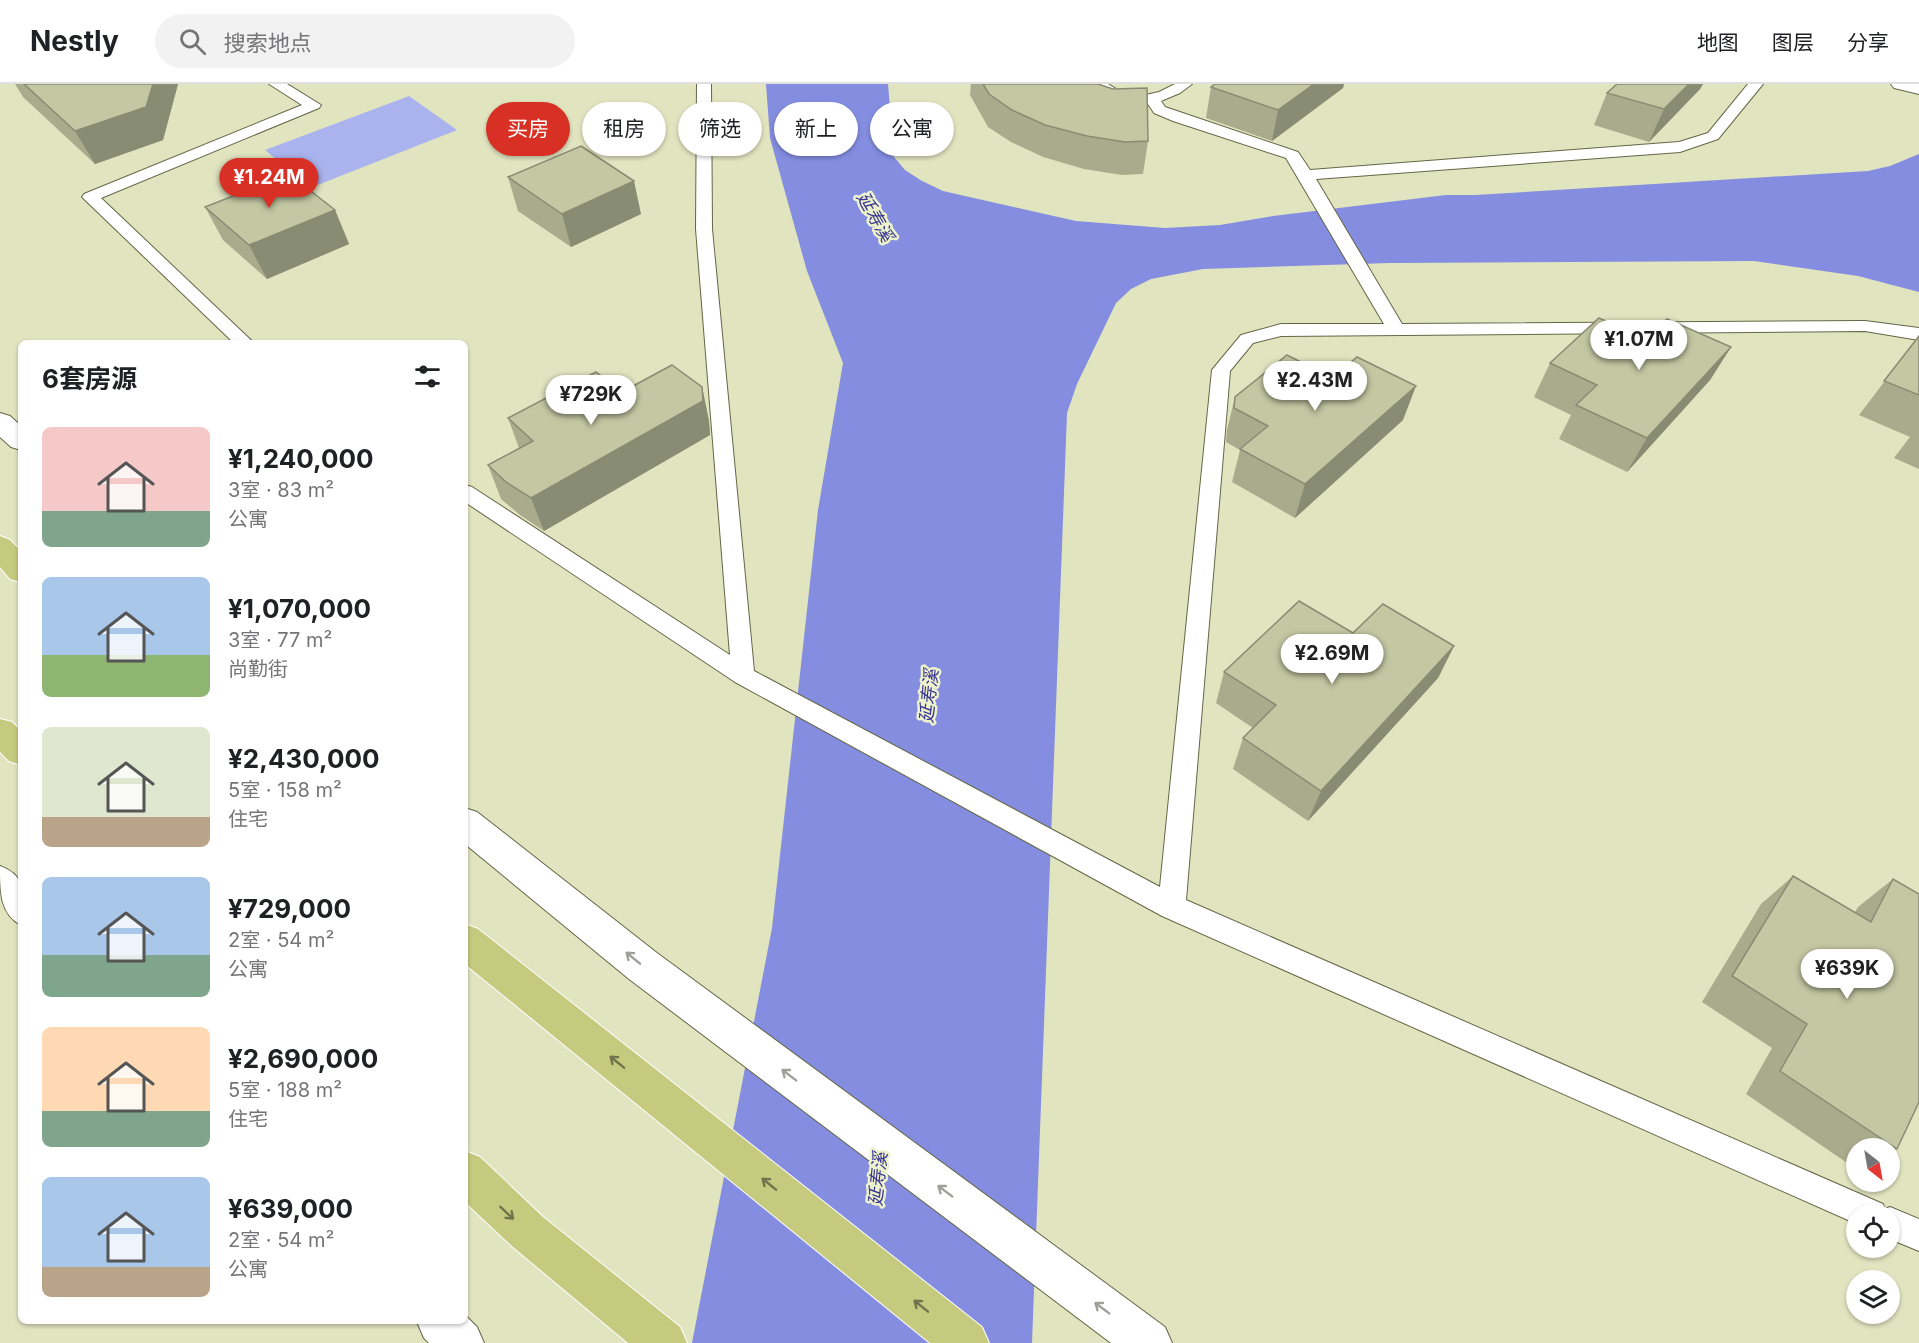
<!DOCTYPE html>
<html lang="zh">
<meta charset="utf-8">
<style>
:root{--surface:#fff;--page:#f2f2f2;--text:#202124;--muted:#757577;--line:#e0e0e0;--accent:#d93025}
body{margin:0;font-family:Inter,"Noto Sans SC",sans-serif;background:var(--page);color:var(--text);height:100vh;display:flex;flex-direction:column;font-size:22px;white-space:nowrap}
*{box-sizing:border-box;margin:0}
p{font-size:20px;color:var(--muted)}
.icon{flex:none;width:33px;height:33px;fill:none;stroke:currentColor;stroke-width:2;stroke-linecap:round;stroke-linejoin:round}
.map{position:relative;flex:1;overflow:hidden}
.details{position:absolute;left:18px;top:256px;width:450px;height:984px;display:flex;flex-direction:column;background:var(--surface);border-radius:9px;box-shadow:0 2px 4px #0004}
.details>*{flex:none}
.top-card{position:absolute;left:486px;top:18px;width:570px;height:54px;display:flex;gap:12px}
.needle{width:39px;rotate:149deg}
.tools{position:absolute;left:1846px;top:1054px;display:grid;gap:12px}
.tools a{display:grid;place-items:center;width:54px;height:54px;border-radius:50%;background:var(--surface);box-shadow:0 2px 4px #0004;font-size:30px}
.price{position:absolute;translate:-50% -51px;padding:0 14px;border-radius:21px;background:#fff;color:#222;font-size:20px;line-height:39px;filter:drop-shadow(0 2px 3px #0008)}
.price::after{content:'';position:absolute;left:50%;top:36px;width:18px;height:14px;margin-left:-9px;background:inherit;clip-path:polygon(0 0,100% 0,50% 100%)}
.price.on{background:var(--accent);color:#fff}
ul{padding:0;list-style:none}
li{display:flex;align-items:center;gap:18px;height:150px;padding:0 24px}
li span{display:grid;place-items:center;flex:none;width:168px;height:120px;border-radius:9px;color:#555}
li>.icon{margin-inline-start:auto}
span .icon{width:72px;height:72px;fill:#fffc;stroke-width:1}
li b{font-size:26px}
h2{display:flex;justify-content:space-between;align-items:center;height:72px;padding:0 24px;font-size:26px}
.tag{padding:0 21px;border-radius:27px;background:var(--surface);box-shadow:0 2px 4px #0004;font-size:21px;line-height:54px}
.tag.on{background:var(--accent);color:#fff}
header{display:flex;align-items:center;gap:36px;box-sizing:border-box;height:84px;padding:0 30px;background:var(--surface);border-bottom:2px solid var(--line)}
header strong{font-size:28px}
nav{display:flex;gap:33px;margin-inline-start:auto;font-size:21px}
.search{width:420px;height:54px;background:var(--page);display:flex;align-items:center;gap:15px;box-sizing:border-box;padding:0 21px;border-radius:33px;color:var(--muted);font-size:22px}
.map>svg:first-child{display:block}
.green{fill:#abb3ee}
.water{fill:#848de0}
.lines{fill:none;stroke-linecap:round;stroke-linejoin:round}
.service-casing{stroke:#636746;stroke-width:2}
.minor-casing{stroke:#636746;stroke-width:2}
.tertiary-casing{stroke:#636746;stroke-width:2}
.primary-casing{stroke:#fff;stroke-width:2}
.service{fill:#fff;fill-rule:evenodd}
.minor{fill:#fff;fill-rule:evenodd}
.tertiary{fill:#fff;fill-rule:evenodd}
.primary{fill:#c5ca7f;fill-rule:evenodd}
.wall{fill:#a8ac8c}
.shaded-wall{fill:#888c72}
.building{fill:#c3c8a3;stroke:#888c72;stroke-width:1.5}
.oneway{stroke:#a0a09a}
.oneway2{stroke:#70744a}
.labels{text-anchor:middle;stroke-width:5;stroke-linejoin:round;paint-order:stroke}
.water-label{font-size:18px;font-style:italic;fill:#373494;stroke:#edf2cc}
</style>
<header>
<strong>Nestly</strong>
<div class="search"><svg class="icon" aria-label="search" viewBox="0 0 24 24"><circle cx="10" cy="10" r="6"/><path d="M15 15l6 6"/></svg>搜索地点</div>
<nav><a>地图</a><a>图层</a><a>分享</a></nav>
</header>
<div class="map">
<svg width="1919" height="1259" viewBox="0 0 1919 1259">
<rect width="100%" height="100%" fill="#e0e4bf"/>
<path class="green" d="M409 12 457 46 310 104 265 66Z"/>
<path class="water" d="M766 0H888L894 73 905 86 922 97 943 107 1076 137 1165 144 1220 141 1273 132 1446 111H1475L1868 87 1890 82 1919 70V208L1858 192 1754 177 1390 179 1203 185 1151 195 1131 205 1116 219 1077 300 1067 329 1032 1259H692L772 844 818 426 843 279 807 187 770 54Z"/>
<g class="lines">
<defs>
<path id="service" d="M269 0H287L321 21 319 24 101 114 255 260H235L82 113 84 110 302 21Z
M697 0H711L712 145 754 587 1160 803 1212 286 1241 251 1281 240H1384L1286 74 1173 37 1154 29 1148 20C1127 23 1106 17 1093 0H1108L1124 10 1141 12 1159 8 1175 0H1192L1180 9 1161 17 1165 23 1298 68 1310 86 1679 58 1708 49 1748 0H1763L1718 55 1680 68 1316 95 1402 240 1865 237 1919 244V256L1865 247 1281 252 1253 259 1230 287 1186 816 1883 1120 1885 1125 1890 1123 1919 1135V1167L1890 1155V1131H1857V1140L1162 832 735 598 465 418V401L472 403 730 571 696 145Z"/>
<path id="minor" d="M0 329 10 332 21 342V366L11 363 0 353Z
M465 724 477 728 657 869 1165 1243 1172 1259H1111L629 895 465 760Z
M0 782C30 793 21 813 21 841 0 830 0 808 0 782Z
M465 1231 477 1243 484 1259H429L424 1254 417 1238H465Z"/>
<path id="tertiary" d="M1891 0H1919V10L1894 4Z"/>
<path id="primary" d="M0 452 10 456 21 467V498L10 495 0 483Z
M0 635 12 638 21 647V681L9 677 0 668Z
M465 840 478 845 982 1243 989 1259H930L465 880Z
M465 1067 480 1073 543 1133 680 1243 687 1259H628L513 1163 465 1118Z"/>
</defs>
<use href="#service" class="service-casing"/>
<use href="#minor" class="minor-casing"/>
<use href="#tertiary" class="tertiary-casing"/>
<use href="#primary" class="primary-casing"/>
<use href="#service" class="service"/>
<use href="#minor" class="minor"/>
<use href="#tertiary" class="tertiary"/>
<use href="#primary" class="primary"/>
</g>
<path class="wall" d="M15 0H178L163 56 95 80 23 13Z
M971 0H1098L1148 57 1143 90 1122 91 1084 85 1043 73 1011 58 988 43 970 11Z
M1215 0H1344L1343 4 1272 57 1206 34 1211 3Z
M1617 0H1703L1700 5 1649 58 1594 41 1607 9Z
M508 93 641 130 571 163 518 127Z
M205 123 335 126 349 160 267 195 223 156Z
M1919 252V385L1894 374 1910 353 1859 331Z
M1648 255 1731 263 1710 296 1627 388 1559 355 1571 331 1534 313 1550 279Z
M702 303 709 337 710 351 544 447 520 431 501 415 488 381 519 364 508 334 622 308Z
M1235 313 1403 336 1295 434 1232 398 1240 366 1226 358 1227 346Z
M1353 549 1454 562 1438 594 1308 737 1233 685 1243 654 1253 644 1216 619 1224 588Z
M1793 792 1855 828 1858 823 1893 795 1897 1065 1890 1068V1065H1857V1085H1856L1746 1010 1772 964 1702 918 1761 820Z"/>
<path class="shaded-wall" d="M153 0H178L163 56 95 80 75 47Z
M1314 0H1344L1343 4 1272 57 1278 26Z
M1689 0H1703L1700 5 1649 58 1664 25Z
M634 97 641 130 571 163 562 130Z
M335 126 349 160 267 195 249 161Z
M1731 263 1710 296 1627 388 1647 354Z
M1416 302 1403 336 1295 434 1305 400Z
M702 303 709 337 710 351 544 447 531 414Z
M1454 562 1438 594 1308 737 1321 707Z"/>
<path class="building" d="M24 0H153L146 23 75 47Z
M983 0H1098L1113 5 1147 4 1148 57 1125 58 1087 52 1045 41 1012 26 989 10Z
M1215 0H1314L1278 26 1211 3Z
M1617 0H1689L1664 25 1607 9Z
M581 62 634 97 562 130 508 93Z
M289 90 335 126 249 161 205 123Z
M1599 234 1648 255 1667 235 1731 263 1647 354 1576 321 1597 301 1550 279Z
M1919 252V311L1884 297Z
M1287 271 1332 294 1357 273 1416 302 1305 400 1240 365 1268 342 1234 324 1235 313Z
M672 281 702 303 703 317 531 414 506 398 488 381 533 357 508 334 596 288 622 308Z
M1299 517 1353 549 1383 520 1454 562 1321 707 1243 654 1276 621 1224 588Z
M1793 792 1871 838 1893 795 1919 810V1018L1897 1065 1780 987 1807 940 1732 892Z"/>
<defs><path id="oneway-shaft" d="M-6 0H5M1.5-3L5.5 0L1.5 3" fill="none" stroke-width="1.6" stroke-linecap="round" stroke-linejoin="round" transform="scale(1.5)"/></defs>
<g class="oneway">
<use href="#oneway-shaft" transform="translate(633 874) rotate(-141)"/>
<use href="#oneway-shaft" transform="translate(789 991) rotate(-143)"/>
<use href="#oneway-shaft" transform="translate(945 1107) rotate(-143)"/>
<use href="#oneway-shaft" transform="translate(1102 1224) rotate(-143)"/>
</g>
<g class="oneway2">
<use href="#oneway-shaft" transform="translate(617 978) rotate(-141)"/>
<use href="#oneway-shaft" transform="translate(769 1100) rotate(-141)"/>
<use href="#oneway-shaft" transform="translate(507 1129) rotate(43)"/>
<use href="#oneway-shaft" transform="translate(921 1222) rotate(-141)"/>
</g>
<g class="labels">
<g class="water-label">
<text transform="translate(875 133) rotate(60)" y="6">延寿溪</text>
<text transform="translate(929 612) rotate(-84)" y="6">延寿溪</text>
<text transform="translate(878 1095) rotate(-84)" y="6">延寿溪</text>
</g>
</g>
</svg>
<div class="tools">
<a><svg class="needle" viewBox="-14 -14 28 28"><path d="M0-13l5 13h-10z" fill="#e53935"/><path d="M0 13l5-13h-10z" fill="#757577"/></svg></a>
<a><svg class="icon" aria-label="locate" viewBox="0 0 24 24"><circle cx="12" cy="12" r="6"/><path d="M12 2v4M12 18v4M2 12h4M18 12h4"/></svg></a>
<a><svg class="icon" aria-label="layers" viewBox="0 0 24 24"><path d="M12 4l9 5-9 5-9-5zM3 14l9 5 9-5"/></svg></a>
</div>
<b class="price on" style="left:269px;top:125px">¥1.24M</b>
<b class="price" style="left:1639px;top:287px">¥1.07M</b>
<b class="price" style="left:1315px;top:328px">¥2.43M</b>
<b class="price" style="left:591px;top:342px">¥729K</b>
<b class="price" style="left:1332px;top:601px">¥2.69M</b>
<b class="price" style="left:1847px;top:916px">¥639K</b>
<div class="top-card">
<a class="tag on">买房</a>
<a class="tag">租房</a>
<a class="tag">筛选</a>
<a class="tag">新上</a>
<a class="tag">公寓</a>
</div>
<section class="details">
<h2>6套房源<svg class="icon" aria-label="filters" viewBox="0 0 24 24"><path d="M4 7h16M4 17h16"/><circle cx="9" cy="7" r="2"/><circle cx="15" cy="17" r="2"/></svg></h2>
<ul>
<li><span style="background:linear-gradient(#f6c9c9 70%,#7fa58c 0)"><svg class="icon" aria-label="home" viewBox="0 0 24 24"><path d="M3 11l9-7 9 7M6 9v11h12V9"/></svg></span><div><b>¥1,240,000</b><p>3室 · 83 m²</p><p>公寓</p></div></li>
<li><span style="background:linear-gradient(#a9c7e8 65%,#8fb573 0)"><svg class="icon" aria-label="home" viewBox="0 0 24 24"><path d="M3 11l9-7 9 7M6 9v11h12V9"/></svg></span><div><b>¥1,070,000</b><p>3室 · 77 m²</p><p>尚勤街</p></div></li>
<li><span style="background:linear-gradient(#dfe7d0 75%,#b9a48a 0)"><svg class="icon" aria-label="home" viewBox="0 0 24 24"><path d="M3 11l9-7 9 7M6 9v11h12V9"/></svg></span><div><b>¥2,430,000</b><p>5室 · 158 m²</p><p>住宅</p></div></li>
<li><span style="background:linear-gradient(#a9c7e8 65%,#7fa58c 0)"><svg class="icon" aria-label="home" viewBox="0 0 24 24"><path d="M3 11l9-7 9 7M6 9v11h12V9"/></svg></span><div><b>¥729,000</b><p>2室 · 54 m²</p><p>公寓</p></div></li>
<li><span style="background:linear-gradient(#ffd9b3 70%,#7fa58c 0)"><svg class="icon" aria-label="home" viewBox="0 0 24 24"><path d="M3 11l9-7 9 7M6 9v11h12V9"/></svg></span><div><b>¥2,690,000</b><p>5室 · 188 m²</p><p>住宅</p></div></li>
<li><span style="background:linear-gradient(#a9c7e8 75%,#b9a48a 0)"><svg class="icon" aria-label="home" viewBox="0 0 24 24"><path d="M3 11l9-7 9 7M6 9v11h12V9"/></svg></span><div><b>¥639,000</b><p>2室 · 54 m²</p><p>公寓</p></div></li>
</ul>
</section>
</div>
